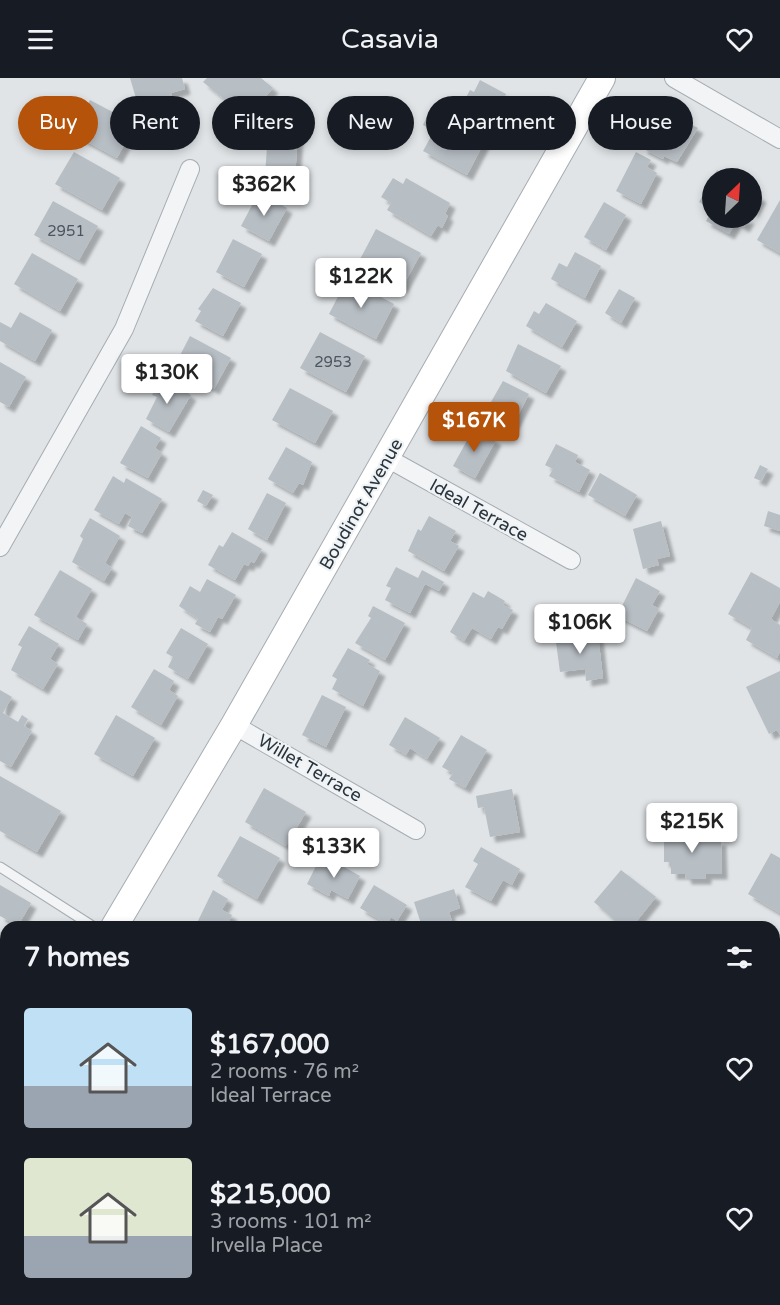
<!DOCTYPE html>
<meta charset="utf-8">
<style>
:root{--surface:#171b24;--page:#20242c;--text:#f1f3f6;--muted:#9ea1a6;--accent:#b45309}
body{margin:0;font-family:"Varela Round",sans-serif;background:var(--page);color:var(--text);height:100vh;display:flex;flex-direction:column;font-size:22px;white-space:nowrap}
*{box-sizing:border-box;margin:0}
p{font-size:20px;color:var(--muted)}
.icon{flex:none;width:33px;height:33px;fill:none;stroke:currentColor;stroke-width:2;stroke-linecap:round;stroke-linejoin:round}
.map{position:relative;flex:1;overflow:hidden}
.drawer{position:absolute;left:0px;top:843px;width:780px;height:384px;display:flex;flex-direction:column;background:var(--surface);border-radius:18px 18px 0 0;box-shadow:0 3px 9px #0003}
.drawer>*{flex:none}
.top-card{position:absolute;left:18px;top:18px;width:744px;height:54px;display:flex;gap:12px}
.needle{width:39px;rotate:25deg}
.fabs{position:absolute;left:702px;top:90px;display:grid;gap:12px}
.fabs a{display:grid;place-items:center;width:60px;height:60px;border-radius:50%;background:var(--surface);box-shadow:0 3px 9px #0003;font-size:30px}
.price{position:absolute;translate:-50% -51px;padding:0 14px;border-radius:6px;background:#fff;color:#222;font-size:20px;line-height:39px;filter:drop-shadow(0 2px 3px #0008)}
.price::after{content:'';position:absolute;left:50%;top:36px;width:18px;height:14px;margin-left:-9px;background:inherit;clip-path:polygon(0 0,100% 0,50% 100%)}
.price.active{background:var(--accent);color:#fff}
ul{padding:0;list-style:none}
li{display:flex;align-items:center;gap:18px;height:150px;padding:0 24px}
li span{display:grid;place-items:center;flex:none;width:168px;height:120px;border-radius:6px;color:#555}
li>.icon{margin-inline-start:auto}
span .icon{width:72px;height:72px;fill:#fffc;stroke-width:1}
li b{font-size:26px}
h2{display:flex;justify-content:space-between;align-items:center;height:72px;padding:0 24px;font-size:26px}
.pill{padding:0 21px;border-radius:27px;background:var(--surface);box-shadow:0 3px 9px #0003;font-size:21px;line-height:54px}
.pill.active{background:var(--accent);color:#fff}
header{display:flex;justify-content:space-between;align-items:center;height:78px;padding:0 24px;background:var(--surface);font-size:27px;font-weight:600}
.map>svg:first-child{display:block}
.building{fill:#b7bec4;filter:url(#shadow)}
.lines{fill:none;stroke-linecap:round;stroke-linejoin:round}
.lane-casing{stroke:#a6acb1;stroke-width:11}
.street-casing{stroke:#a6acb1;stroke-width:20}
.secondary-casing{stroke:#a6acb1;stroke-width:28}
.lane{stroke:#f2f4f6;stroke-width:9}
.street{stroke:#f2f4f6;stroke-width:18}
.secondary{stroke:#fff;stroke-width:26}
.labels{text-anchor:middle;stroke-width:4.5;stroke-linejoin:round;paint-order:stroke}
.number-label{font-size:15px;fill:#4d565f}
.street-label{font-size:18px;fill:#2a343d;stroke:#eff3f5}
</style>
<header><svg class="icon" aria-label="menu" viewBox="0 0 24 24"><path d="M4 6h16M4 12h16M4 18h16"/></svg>Casavia<svg class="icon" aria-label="heart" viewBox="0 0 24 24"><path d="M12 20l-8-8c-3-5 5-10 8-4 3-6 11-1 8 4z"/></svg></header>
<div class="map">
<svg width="780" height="1227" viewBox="0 0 780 1227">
<defs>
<filter id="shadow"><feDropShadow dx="5.5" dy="5.5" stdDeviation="1.5" flood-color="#0004"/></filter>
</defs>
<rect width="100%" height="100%" fill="#e0e4e7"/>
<path class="building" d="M130 0H182L185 11 171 15 172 18 138 27Z
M207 0H261L273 10 247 40 203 4Z
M480 2 506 16 491 43 462 27 470 12 474 14Z
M90 22 135 46 117 80 62 50 74 27 84 33Z
M666 33 698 50 677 84 664 78 663 81 642 70 648 58 645 56 654 39 661 42Z
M429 34 485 63 467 97 423 73 434 53 423 47Z
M268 54 298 55 295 100 265 98Z
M74 74 120 100 102 132 55 106Z
M636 74 651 82 647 89 657 95 641 126 616 113Z
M717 92 720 94 732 100H713Z
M393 100 403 106 406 100 450 125 445 136 448 138 442 150 438 147 431 158 387 132 391 125 381 119Z
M712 101V131L699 124Z
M259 114 287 130 269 163 241 148Z
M752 114 761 119 752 136Z
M780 122V175L757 162Z
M53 123 98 148 79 182 34 157Z
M604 124 626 137 606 172 584 159Z
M712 132V140H749L744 149 736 144 729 156 706 143Z
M376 151 421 175 402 210 357 187Z
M233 161 262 176 244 209 216 194Z
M575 174 601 188 585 220 551 201 559 185 567 189Z
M32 175 78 201 60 233 14 206Z
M347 201 394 226 376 261 329 236Z
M213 210 241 225 223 258 195 243 201 233 198 231Z
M619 211 635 220 621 245 605 235Z
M546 225 577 243 562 269 526 248 534 233 539 236Z
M20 234 52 252 35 283 0 263V244L11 250Z
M320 254 365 278 346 314 300 290Z
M190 258 231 280 214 311 174 289Z
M518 266 561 288 546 315 506 293Z
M0 284 26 299 9 329 0 324Z
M163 300 191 317 169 354 146 341 157 319 152 317Z
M503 303 529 316 511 351 500 345 496 351 480 343Z
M290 310 333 333 315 365 272 342Z
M141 348 161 360 155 370 162 375 148 400 120 385Z
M474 350 496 362 475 400 453 388Z
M556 366 578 377 575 384 590 392 579 414 549 398 553 391 545 387Z
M286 369 312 384 303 407 299 405 293 415 268 401Z
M760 387 768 391 761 403 754 400Z
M600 395 637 417 625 438 588 417Z
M113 398 124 405 126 400 162 421 142 455 128 448 132 439 125 435 119 446 94 432Z
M203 412 213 417 206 428 197 423Z
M267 415 286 425 267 462 248 451Z
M768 433 780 437V453L764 448Z
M429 438 456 453 450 463 459 468 444 493 408 473 418 451 421 453Z
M90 440 120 458 105 485 112 490 104 503 72 484 83 461 80 458Z
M661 443 670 478 657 481 659 487 643 491 633 451Z
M232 454 262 471 254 485 251 483 248 488 244 486 235 502 208 487 219 467 223 469Z
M396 489 418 500 422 492 444 504 439 513 425 506 410 535 385 522 391 510 386 508Z
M60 492 92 511 76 539 87 546 78 562 34 537Z
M751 494 780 510V524L771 541 780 547V574L777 580 746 562 752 550 728 536Z
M636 500 660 513 652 527 659 531 647 553 617 538Z
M207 501 236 517 222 541 218 539 210 554 195 546 198 541 179 528 190 508 200 514Z
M488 513 505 523 503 527 513 532 502 551 498 549 491 561 472 550 464 563 450 554 473 514 484 520Z
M373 528 405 545 385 582 355 565 371 540 368 538Z
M29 548 59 566 50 581 58 586 43 611 11 592 22 569 18 567Z
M181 550 208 566 188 601 168 589 173 579 166 575Z
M569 555 570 561 598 557 603 600 586 603 585 591 560 594 555 557Z
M348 570 370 582 367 586 380 593 363 628 332 611 337 601 332 598Z
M154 591 174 603 169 612 178 618 161 647 131 629Z
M780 593V657L777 652 769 656 746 609Z
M0 612 12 619 3 635 18 644 22 637 28 641 24 648 32 653 11 689 0 683Z
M322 617 346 629 326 669 302 657Z
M116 637 155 660 133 698 94 676Z
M405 639 440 660 427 681 410 670 406 677 389 667Z
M461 657 487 672 465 710 449 701 453 695 442 689Z
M0 698 61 733 37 774 0 753Z
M264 710 306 734 286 768 245 744Z
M512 711 520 754 490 759 484 729 478 730 476 718Z
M689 750V756H708V762H721L722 796H706V801H686L685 796H671V784H664V751Z
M240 758 280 780 257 821 217 798Z
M481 769 520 791 512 807 503 802 491 823 465 809 478 786 473 783Z
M771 775 780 780V835L748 816Z
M332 782 360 798 348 821 331 812 329 818 307 806 318 784 328 790Z
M621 792 656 819 632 849H622L594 824Z
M0 807 31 825 18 848 0 838Z
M374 807 407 827 397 843 391 839 387 846 360 830Z
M454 811 460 830 449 834 454 849H422L414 824Z
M213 812 228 821 222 832 232 837 226 849H195Z
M774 985 779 988 775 995 780 998V1039L774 1035Z
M0 1216 11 1223 62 1221 73 1227H0Z
M292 1221H316L325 1227H288Z
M654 1221 662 1226 663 1224 668 1227H649Z"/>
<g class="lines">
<defs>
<path id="lane" d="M0 789 94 849
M0 860 6 865
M0 899 6 888
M0 1089 6 1092
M0 1152 6 1155
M194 1221 205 1227
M107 1227 110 1221
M263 1227 266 1221"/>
<path id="street" d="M674 0 780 61
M387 380 571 482
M0 469 124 251 190 91
M234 647 416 752
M774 908 780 912"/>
<path id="secondary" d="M114 849 234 647 602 0
M0 925 6 929
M0 1048 6 1037
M461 1221 470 1227"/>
</defs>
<use href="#lane" class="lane-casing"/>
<use href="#street" class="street-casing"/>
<use href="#secondary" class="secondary-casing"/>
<use href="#lane" class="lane"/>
<use href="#street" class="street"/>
<use href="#secondary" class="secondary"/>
</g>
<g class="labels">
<g class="number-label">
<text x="66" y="158">2951</text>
<text x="333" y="289">2953</text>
</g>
<g class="street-label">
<text transform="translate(361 426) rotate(-60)" y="6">Boudinot Avenue</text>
<text transform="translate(479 432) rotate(29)" y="6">Ideal Terrace</text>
<text transform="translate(310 690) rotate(30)" y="6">Willet Terrace</text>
</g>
</g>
</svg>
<div class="fabs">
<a><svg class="needle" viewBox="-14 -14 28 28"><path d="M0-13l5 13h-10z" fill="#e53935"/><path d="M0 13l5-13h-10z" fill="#9ea1a6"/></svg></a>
</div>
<b class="price" style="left:264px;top:139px">$362K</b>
<b class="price" style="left:361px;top:231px">$122K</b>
<b class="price" style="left:167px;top:327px">$130K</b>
<b class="price active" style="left:474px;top:375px">$167K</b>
<b class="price" style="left:580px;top:577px">$106K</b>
<b class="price" style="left:692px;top:776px">$215K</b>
<b class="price" style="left:334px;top:801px">$133K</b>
<div class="top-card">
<a class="pill active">Buy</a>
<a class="pill">Rent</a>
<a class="pill">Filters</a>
<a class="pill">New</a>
<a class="pill">Apartment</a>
<a class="pill">House</a>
</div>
<section class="drawer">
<h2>7 homes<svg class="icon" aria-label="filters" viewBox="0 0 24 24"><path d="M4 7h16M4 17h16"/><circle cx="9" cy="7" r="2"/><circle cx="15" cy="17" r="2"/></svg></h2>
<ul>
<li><span style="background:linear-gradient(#bfe0f5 65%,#9aa5b1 0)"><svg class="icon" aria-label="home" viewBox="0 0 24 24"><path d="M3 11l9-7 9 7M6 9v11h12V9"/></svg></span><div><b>$167,000</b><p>2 rooms · 76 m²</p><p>Ideal Terrace</p></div><svg class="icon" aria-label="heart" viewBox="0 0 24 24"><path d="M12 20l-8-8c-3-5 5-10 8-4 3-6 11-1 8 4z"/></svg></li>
<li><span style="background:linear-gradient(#dfe7d0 65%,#9aa5b1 0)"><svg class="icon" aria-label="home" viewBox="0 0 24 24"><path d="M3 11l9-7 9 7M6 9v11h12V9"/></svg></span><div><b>$215,000</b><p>3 rooms · 101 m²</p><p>Irvella Place</p></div><svg class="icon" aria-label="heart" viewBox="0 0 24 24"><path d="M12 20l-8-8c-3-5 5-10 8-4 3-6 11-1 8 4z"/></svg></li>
</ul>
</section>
</div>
